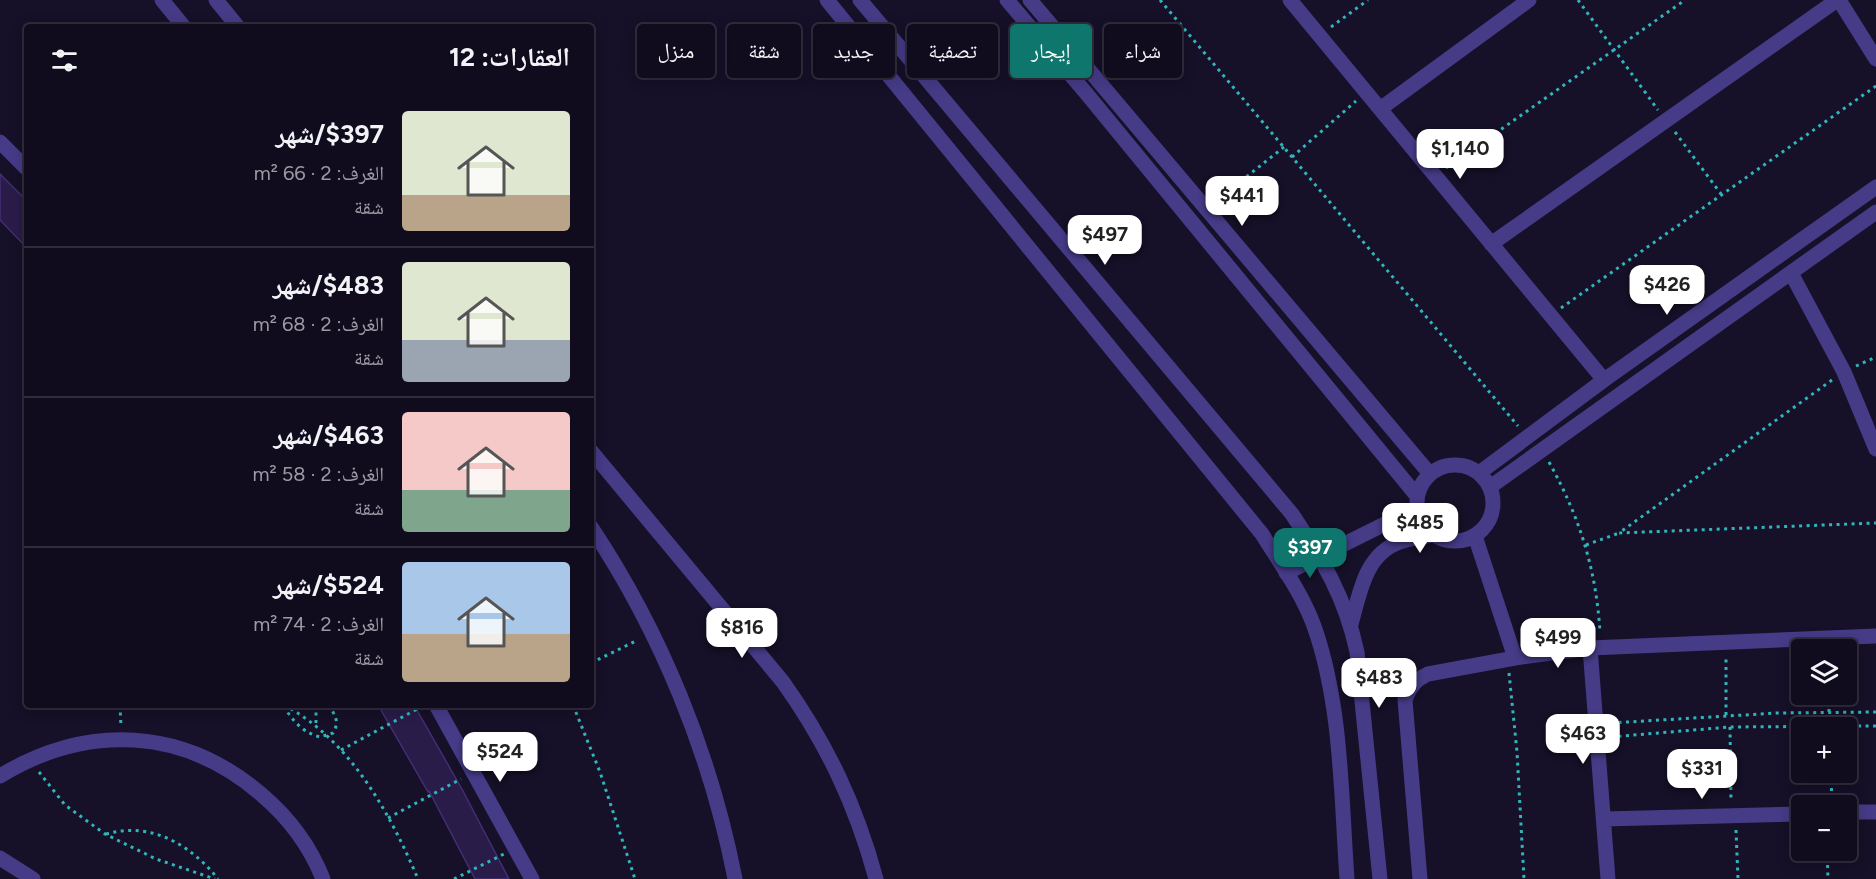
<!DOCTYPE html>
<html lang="ar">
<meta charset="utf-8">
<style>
:root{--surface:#100c1e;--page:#191527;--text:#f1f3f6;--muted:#9c9ba4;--line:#302c3c;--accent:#0f766e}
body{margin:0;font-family:Figtree,"Noto Naskh Arabic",sans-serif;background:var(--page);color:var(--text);direction:rtl;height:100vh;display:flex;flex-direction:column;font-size:22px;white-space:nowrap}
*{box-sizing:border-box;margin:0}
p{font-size:20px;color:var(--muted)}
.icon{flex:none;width:33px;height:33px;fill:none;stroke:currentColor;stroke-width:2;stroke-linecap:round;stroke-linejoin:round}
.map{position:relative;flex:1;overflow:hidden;direction:ltr}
.drawer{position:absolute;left:24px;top:24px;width:570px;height:684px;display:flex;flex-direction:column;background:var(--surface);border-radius:6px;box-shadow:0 3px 15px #0003,0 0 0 2px var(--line);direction:rtl}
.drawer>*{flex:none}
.guide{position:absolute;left:612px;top:24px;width:570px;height:54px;direction:rtl;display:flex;gap:12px}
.controls{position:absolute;left:1791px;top:639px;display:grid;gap:12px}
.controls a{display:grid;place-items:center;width:66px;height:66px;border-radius:6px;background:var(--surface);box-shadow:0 3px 15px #0003,0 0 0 2px var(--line);font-size:30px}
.price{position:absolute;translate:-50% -51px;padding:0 14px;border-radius:12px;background:#fff;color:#222;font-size:20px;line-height:39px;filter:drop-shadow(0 2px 3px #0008)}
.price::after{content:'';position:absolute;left:50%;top:36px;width:18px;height:14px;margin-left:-9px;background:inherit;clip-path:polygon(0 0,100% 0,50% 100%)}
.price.selected{background:var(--accent);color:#fff}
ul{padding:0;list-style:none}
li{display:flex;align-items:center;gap:18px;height:150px;padding:0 24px}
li+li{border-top:2px solid var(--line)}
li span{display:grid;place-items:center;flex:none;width:168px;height:120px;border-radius:6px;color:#555}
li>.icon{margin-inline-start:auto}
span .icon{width:72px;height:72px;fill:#fffc;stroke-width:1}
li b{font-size:26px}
h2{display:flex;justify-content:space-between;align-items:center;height:72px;padding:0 24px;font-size:26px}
.tag{padding:0 21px;border-radius:6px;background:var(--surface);box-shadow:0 3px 15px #0003,0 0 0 2px var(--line);font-size:21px;line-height:54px}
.tag.selected{background:var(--accent);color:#fff}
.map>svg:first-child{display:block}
.building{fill:#291c49;stroke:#432e75;stroke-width:1.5}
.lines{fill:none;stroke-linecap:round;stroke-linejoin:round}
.path{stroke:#30b6ba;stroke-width:3;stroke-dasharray:3 4.5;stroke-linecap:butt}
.minor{stroke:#453b87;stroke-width:15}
</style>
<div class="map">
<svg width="1876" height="879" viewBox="0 0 1876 879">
<rect width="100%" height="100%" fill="#161028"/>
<path class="building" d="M0 174 27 201V248L0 220Z
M378 705H414L463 791 509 879H475L429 791 428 792Z"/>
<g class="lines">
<path class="path" d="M1160 0 1518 426
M1578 0 1658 110
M1331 27 1368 0
M1675 132 1721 194
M1292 157 1356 101
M1446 168 1685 0
M1217 200 1284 147
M1561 308 1876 86
M1856 366 1876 357
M1832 380 1619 533 1876 523
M1549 462C1580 518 1596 569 1600 632
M1586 545 1619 533
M591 663 638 640
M1509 673 1517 752 1524 879
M1829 694V712
M120 705 121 727
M284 705C350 740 390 813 418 879
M316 705V727
M573 705 600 772 635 879
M284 706C292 721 304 733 320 737L333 733C340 722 335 714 328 705
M1726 715V657
M1611 723 1777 713 1876 712
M1730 727 1731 800
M1611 737 1730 727 1876 726
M341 750 421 707
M39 772 65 805 105 834 156 859 215 879
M1831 806 1832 772
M388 818 461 779
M1736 830 1738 879
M106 834C151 821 191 845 218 879
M1827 850 1828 879
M454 879 504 854"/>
<path class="minor" d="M162 0 184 27
M216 0 238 27
M827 0 1262 534C1280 563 1302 593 1314 626 1342 705 1341 796 1347 879
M860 0 1292 514C1323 561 1345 596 1357 652L1380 879
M1007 0 1086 93 1417 496
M1030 0 1430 474
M1290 0 1604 380
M1839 0 1876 59
M1380 109 1529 0
M0 142 27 169
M1491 244 1837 0
M1791 273 1844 372 1876 449
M591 451 783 682C827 744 856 805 876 879
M1417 503a38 38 0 1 1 76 0a38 38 0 1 1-76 0Z
M1479 473 1604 380 1876 187
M1490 487 1876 212
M591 527C661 632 711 755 735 879
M1475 536 1515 658
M1286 573 1417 508
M1351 624C1360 593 1365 554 1400 542 1411 538 1423 537 1433 535
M1590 648 1608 879
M436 705 532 879
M0 776C87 723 184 727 262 795 289 818 310 846 323 879
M1846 812H1876
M1604 819 1802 814
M0 858 33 879
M1420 879 1405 700C1410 687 1415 680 1428 674L1515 658 1590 648 1876 636"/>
</g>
</svg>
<div class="controls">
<a><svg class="icon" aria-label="layers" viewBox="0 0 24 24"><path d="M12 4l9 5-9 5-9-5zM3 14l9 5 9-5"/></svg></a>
<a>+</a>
<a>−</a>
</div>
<b class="price" style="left:1460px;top:180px">$1,140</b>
<b class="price" style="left:1242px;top:227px">$441</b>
<b class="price" style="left:1105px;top:266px">$497</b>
<b class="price" style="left:1667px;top:316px">$426</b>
<b class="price" style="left:1420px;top:554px">$485</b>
<b class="price selected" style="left:1310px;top:579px">$397</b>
<b class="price" style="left:742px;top:659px">$816</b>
<b class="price" style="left:1558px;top:669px">$499</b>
<b class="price" style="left:1379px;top:709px">$483</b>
<b class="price" style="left:1583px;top:765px">$463</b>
<b class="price" style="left:500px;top:783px">$524</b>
<b class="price" style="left:1702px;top:800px">$331</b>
<div class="guide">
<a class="tag">شراء</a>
<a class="tag selected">إيجار</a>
<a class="tag">تصفية</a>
<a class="tag">جديد</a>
<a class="tag">شقة</a>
<a class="tag">منزل</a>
</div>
<section class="drawer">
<h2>العقارات: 12<svg class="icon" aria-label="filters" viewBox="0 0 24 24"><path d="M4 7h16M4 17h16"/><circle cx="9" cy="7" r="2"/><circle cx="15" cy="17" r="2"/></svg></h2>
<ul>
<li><span style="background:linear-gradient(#dfe7d0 70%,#b9a48a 0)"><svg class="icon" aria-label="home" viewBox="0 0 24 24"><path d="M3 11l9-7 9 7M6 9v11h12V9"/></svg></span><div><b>$397/شهر</b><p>الغرف: 2 · 66 m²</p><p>شقة</p></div></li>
<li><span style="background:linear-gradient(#dfe7d0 65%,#9aa5b1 0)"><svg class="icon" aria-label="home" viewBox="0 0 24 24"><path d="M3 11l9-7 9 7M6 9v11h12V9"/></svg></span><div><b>$483/شهر</b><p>الغرف: 2 · 68 m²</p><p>شقة</p></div></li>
<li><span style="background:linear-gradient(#f6c9c9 65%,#7fa58c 0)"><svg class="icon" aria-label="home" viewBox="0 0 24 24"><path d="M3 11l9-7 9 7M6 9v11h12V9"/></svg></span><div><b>$463/شهر</b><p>الغرف: 2 · 58 m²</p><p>شقة</p></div></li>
<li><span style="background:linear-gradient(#a9c7e8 60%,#b9a48a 0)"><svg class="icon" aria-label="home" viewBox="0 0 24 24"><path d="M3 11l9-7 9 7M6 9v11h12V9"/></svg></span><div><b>$524/شهر</b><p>الغرف: 2 · 74 m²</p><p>شقة</p></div></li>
</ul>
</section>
</div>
